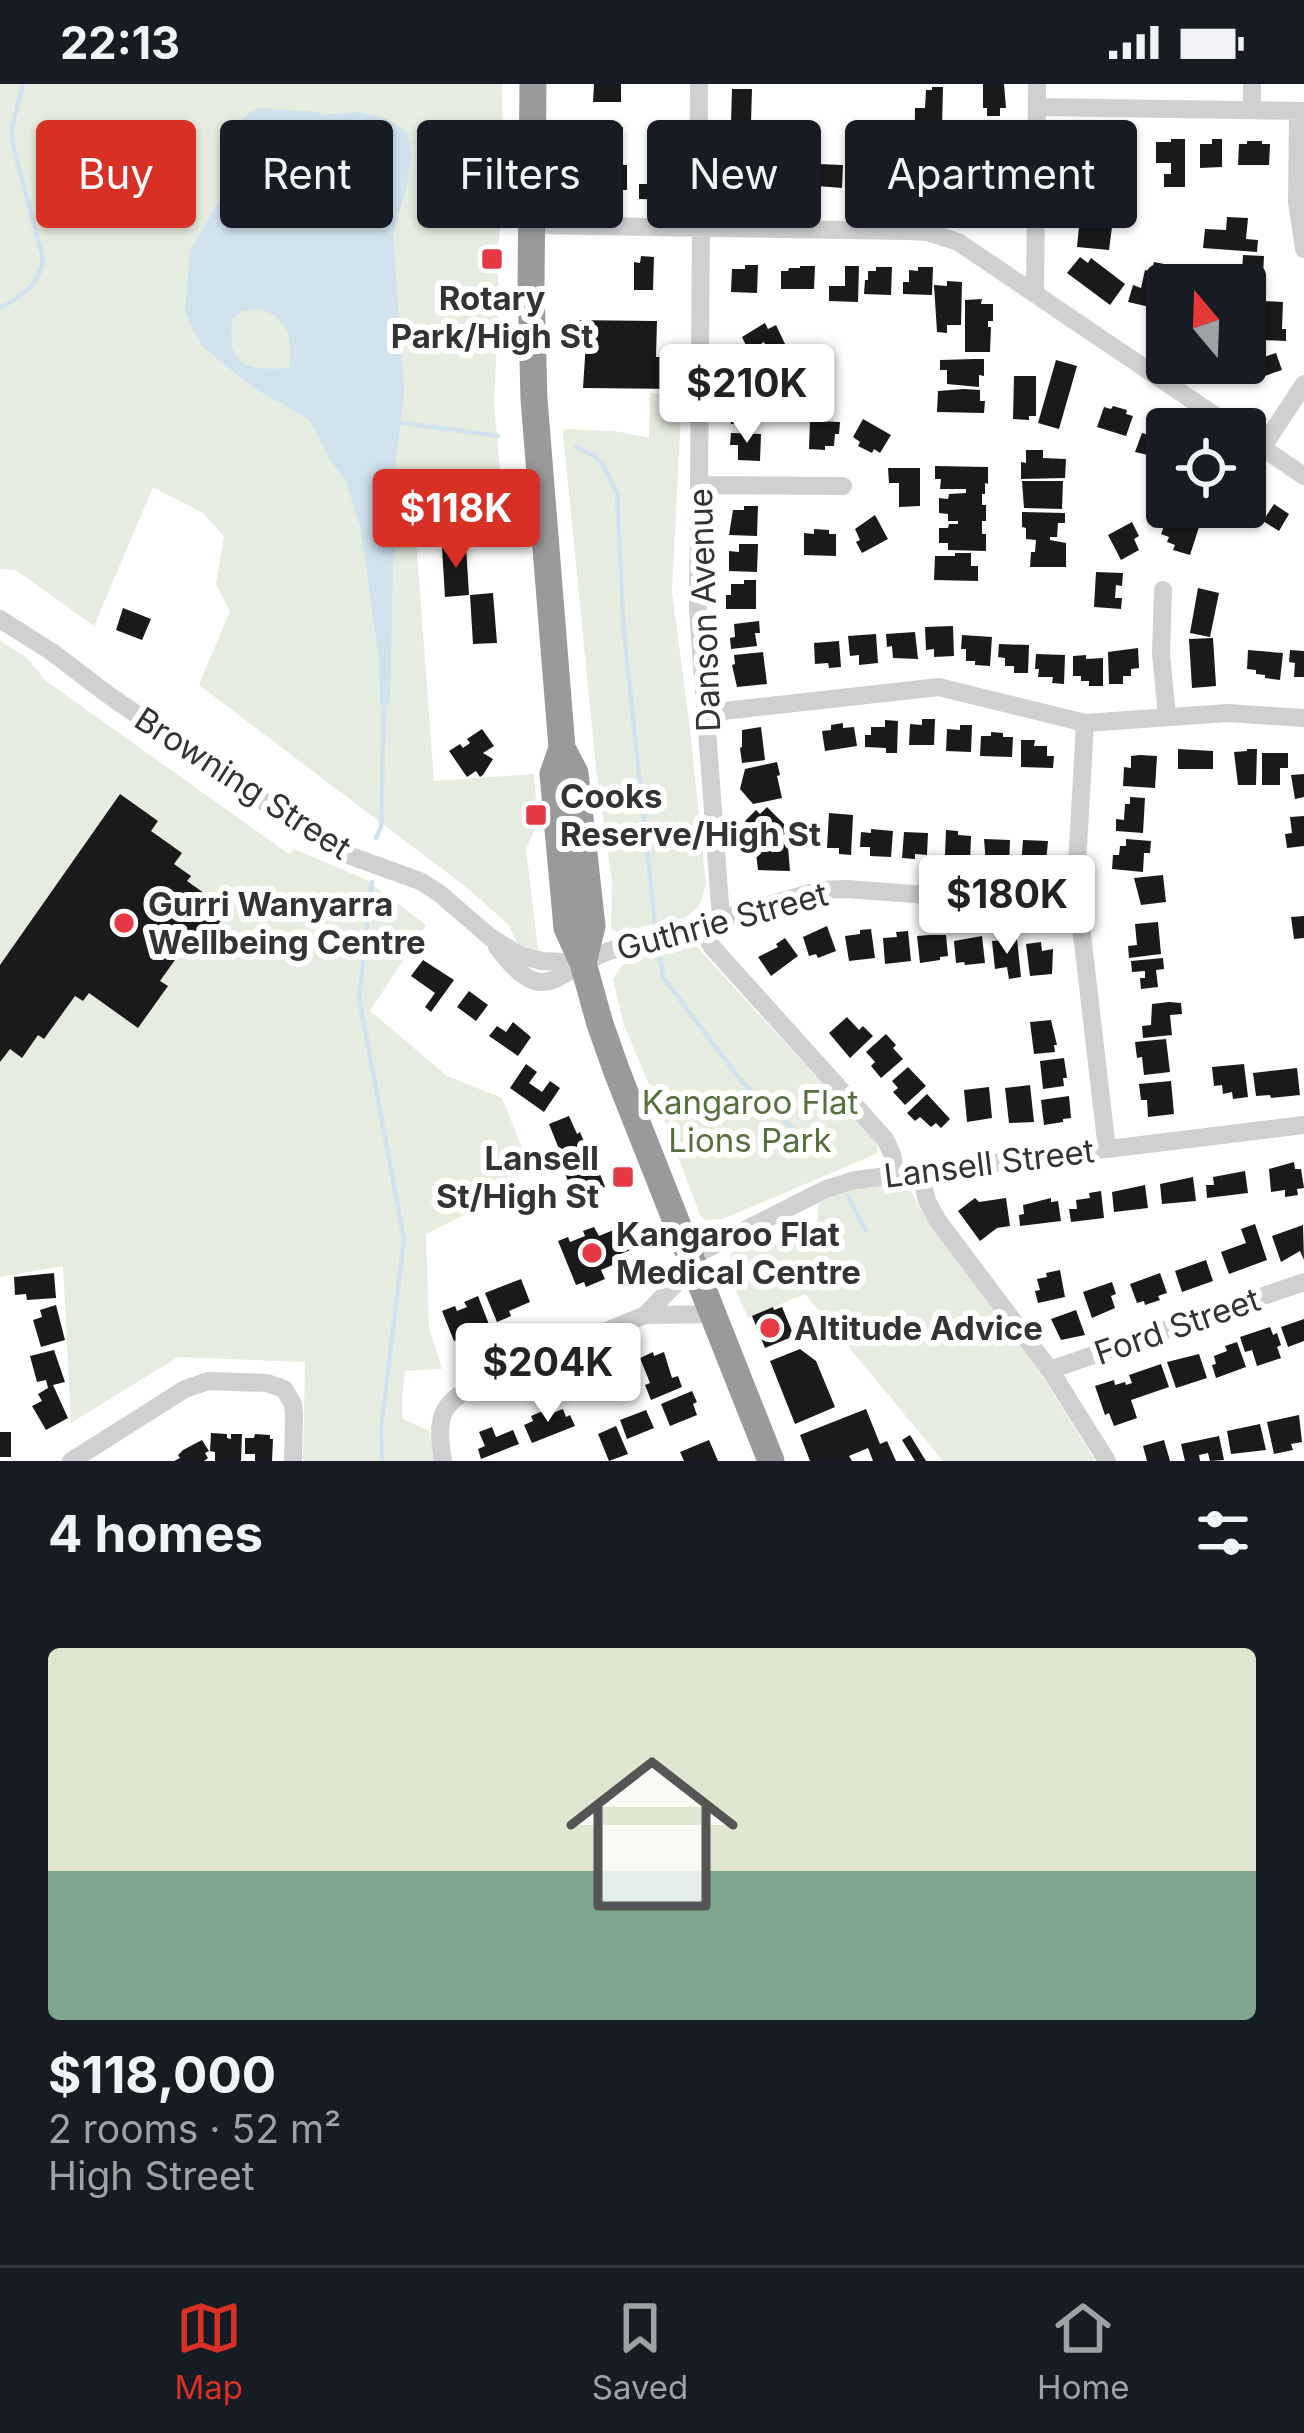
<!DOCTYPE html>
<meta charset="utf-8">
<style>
:root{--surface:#171b24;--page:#242831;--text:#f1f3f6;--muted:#9ea1a6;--line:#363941;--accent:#d93025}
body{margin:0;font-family:Inter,sans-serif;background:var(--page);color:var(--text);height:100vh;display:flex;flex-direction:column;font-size:45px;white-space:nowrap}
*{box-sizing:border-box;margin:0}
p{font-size:39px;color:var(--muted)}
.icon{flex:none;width:66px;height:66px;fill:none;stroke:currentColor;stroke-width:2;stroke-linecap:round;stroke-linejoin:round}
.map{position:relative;height:1377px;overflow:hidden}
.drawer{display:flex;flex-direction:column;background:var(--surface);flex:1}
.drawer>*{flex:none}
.guide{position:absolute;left:36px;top:36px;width:1233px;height:108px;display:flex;gap:24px}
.needle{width:78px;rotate:341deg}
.buttons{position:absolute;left:1146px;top:180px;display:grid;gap:24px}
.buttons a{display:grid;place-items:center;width:120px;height:120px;border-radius:12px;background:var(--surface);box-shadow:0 3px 9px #0004;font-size:60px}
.price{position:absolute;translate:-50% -102px;padding:0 27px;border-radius:12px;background:#fff;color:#222;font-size:39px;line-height:78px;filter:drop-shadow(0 3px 6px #0008)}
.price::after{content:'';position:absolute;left:50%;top:72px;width:36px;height:27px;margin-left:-18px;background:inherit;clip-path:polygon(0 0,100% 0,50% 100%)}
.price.selected{background:var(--accent);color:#fff}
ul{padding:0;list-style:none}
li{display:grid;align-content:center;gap:24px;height:636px;padding:0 48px}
li span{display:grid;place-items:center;height:372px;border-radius:12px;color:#555}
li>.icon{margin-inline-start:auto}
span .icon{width:216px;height:216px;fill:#fffc;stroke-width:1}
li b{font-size:51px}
h2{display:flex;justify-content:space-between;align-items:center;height:144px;padding:0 48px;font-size:51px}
.tag{padding:0 42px;border-radius:12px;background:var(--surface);box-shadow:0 3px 9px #0004;font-size:42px;line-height:108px}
.tag.selected{background:var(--accent);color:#fff}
.status{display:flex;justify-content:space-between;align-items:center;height:84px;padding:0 60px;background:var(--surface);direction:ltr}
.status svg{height:33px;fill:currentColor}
.tabs{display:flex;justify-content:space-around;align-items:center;height:168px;border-top:3px solid var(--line);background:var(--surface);font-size:33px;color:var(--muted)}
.tabs a{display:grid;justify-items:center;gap:6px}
.tabs .selected{color:var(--accent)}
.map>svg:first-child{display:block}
.green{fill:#e6ecdf}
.water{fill:#cfe2ee;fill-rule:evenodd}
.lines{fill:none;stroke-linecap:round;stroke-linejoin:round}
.stream{stroke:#cfe2ee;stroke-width:4.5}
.building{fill:#1a1a1a}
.minor{stroke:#d0d0d0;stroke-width:18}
.highway{stroke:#9a9a9a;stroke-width:27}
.poi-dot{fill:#e63946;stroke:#fff;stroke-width:4.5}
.labels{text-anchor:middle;stroke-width:12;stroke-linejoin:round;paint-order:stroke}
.poi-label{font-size:33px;font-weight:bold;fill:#333;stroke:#fff;text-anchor:start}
.street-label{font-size:33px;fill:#333;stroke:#fff}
.park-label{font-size:33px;fill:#56703f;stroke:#fff}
</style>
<div class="status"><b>22:13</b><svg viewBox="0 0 49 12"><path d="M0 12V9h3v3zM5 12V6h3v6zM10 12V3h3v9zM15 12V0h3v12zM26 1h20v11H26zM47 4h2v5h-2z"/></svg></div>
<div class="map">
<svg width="1304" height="1377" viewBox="0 0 1304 1377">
<rect width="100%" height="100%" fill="#fff"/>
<path class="green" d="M0 0H502L503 126 497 167H492L491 179 497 180 499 210 494 320 502 407 413 415 434 697 534 690 537 729 530 730 531 741H537L526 765 538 866 518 861 508 840 466 803 199 601 230 527 216 500 224 452 203 429 153 403 94 542 16 486 0 485Z
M650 309H682L672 508 690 645 706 800 699 822 685 834 618 848 611 845 612 797 596 684 563 349 565 345 615 347 649 354Z
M0 557 26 573 46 597 289 770 294 765 365 795 426 841 370 927 447 992 502 1014 530 1084 490 1100 494 1116 426 1150 429 1244 442 1285 405 1287 402 1317 403 1335 430 1347 435 1377H303L305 1278 178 1273 71 1339 63 1182 0 1193Z
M676 859 696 862 871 1052 876 1058 878 1069 723 1135 705 1136 700 1131 668 1046 624 941 613 896C622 872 652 866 676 859Z
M880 1100C907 1100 909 1101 920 1125L1035 1280 1095 1377H943L805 1210 748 1234 729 1191 731 1169 742 1165H761L817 1138 819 1119 841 1108Z"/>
<path class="water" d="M260 24 317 28 323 31 359 28 390 36 407 49 412 68 408 98 393 149 404 308 395 386 397 446 393 482 390 617 384 625 380 619 379 576 361 446 346 397 331 378 309 335 255 305 204 264 192 244 185 227 190 167 232 94 233 63 238 40 251 27ZM258 225C288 231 294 257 289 284 248 287 227 283 232 235L242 227Z"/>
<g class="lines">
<path class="stream" d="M0 224C24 210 38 203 43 175L13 61 12 44 23 0
M397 338 498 352
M576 363 593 371 603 381 617 409 624 549 655 840
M376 754 381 743 384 623
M372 798 359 914 404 1155 381 1345 382 1377
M659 867 663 893 742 998 819 1068
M848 1112 866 1147"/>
</g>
<path class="building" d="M594 0H621V18H593Z
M983 0H1004L1006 24H1000V32H987V24H983Z
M932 3H943L941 87H947V110H914L915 24H925L926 6H932Z
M732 5H752L751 39H748V46L734 45V38L731 39Z
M597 42 623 43 622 69 593 68Z
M983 42 1006 69 991 81 968 55Z
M1074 45 1125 46 1124 68H1097V83L1073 82Z
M1171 55H1185V103H1164V90H1171V79H1156V58H1171Z
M1212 55H1222V83L1200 84V60H1212Z
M854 56 879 57V76L895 77 894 103 852 101Z
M1247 57H1262V60H1270L1269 81H1238L1239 60H1247Z
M721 71 746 75 745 103 720 100Z
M769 76 791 77 790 109 785 108V113H774V108H768Z
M818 80 843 81 842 104 817 102Z
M596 81H627V106H592Z
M1072 91 1098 92 1097 116H1077V108H1072Z
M658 95 674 96 677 116 639 115V100H658Z
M980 95 1000 105 988 129 970 116Z
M1080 132 1099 134 1098 142 1112 143 1109 166 1077 163Z
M1227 133 1248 134 1246 155 1258 156 1257 168 1203 164 1205 145 1226 146Z
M1243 171 1264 172 1262 211 1245 210V201H1223L1224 188 1242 189Z
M641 172 654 173 653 206H634V178L640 179Z
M1080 173 1088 179 1091 174 1125 200 1110 221 1067 189Z
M1154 178 1174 182 1167 201 1163 226 1128 218 1133 201 1141 204 1145 186 1152 188Z
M745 181H758L757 209 731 208 732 185H745Z
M800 182H815L814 205H781V187H788L789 184H800Z
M845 182H859L858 218 829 217V202H845Z
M876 183H892L891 211 864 210 865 196H868V187H876Z
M918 183H933L932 211 903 210V198H909V186L918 187Z
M947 197 962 198 961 241H947V249L937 248 934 201 947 202Z
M982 215 981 220H993V237H988V243H991L990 268H965V216Z
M1264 217 1283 218 1282 245H1286V257L1262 256Z
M568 236 657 237 656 273H681L680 305 583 304 586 258H568Z
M765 239 768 245 776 241 786 262 769 270 764 258 761 260 763 264 750 270 742 253Z
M1276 269 1282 286 1241 300 1235 283Z
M975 275H984V292L979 291V303L947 300V286H940V276Z
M1056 276 1077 282 1059 345 1038 339Z
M739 278 761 279V306L731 305V293H739Z
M1014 292H1036V332H1029V336L1013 335Z
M964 305 980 306V317H985L984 329 937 328 938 307Z
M744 313H759L758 340H731V324H736V316H744Z
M1113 322 1127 326 1126 330 1133 332 1126 352 1097 343 1104 323 1111 325Z
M863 335 891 351 880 369 874 365 872 369 858 362 860 358 853 353Z
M810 337 840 338 839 350H835L834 362H825V366L809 365Z
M1160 343 1167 346 1166 375 1135 368 1142 349 1149 351 1151 346 1159 349Z
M731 349 761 350 760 377 738 376V361H730Z
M1026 366H1043V374L1066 375 1065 394 1021 395V378L1026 379Z
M935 382 988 383V400L985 399V410H982V421H986V437H982V450H986V467L948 466V459H939V444H948L949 440H958V437H948V430L939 429V414L948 415 949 410 966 409V405H940L941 395H935Z
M888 384H920V422L899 423V399H889Z
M1022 397H1063L1062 425 1024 424Z
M486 411 489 461 466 462 462 413Z
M1274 420 1289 430 1279 447 1263 437Z
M744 422H758L757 452 729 451 733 426H744Z
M1022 428 1065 429V439H1058L1057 453H1050V456L1066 459V483H1030L1031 468H1035L1036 456 1026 455V444L1022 443Z
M875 431 888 455 862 469 856 458 860 456 855 445Z
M1168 432 1199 443 1190 471 1173 466 1175 461 1167 458 1169 453 1161 450Z
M1132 438 1139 452 1134 455 1139 466 1121 476 1108 451Z
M814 445 829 446V450H836V472L804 471V449L814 450Z
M739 460H758L757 488 729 487V467L739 468Z
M466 462 469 511 445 513 442 464Z
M955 469H971V482H978V497L934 496 935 472H955Z
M1096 488 1123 489 1122 502 1116 501 1115 514H1122L1121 525 1094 523Z
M744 496H756V525H726V511H731V500H744Z
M1198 504 1219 509 1210 553 1190 549Z
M493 509 497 559 473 560 470 511Z
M123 524 151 535 142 556 116 546Z
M759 537 760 549H755L757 562 731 565 730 554 735 553 734 540Z
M953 542 954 572 934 573V565L926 566 925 543Z
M915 548 918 575 893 574 892 562 887 563 886 550Z
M876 550 878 579 859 581V571L850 572 848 552Z
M962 551 992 553 990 582 975 581V577H966V565H961Z
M1213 554 1216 602 1192 604 1189 555Z
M839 557 841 583 829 584 828 579 815 580 814 559Z
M999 560 1029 561 1028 589H1014V582H1005V574L998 573Z
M1138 564 1139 584 1131 585V592H1123V600H1109L1108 568Z
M1248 566 1283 569 1280 596 1265 594V591L1256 590V586L1247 585Z
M1290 566 1304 567V593H1294L1295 579 1289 578Z
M763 568 767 600 737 603 732 581 735 580 734 571Z
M1036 570 1065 571 1064 600 1052 599 1053 593H1038L1039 585H1035Z
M1086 571V575L1103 574V602H1089V597H1081V592H1073V572Z
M922 635H935L934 661H909L910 640 922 641Z
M885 636 898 637 897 669H886V664L865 663V651H871V643H885Z
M843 639V644L854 643 857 662 825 667 822 647 831 646V641Z
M960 641H972L971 668 946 667 947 645 960 646Z
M761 643 765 676 742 679 740 664 742 663V646Z
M482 645 494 662 483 669 493 675 483 691 480 693 476 687 467 693 449 667 460 660 463 664 470 659 467 655Z
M991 648 1003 649V653H1013L1012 673 980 672 981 652H991Z
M1021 656H1035L1034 662H1047V672H1054L1053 684 1021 683Z
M1178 665 1213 667V685H1178Z
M1247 665H1257L1256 701H1238L1234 668 1247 667Z
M1262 669H1288V684H1280V701H1262Z
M1140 671 1157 672 1155 704 1123 702 1124 683 1131 684V672Z
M777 678 780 691 777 692 782 714 753 720 740 705 745 685Z
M1304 690V713L1295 715 1291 691Z
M120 710 158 737 151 747 182 769 174 780 191 792 187 797 228 826 204 861 192 852 160 897 168 902 138 944 89 909 83 917 75 912 44 955 38 951 22 974 10 965 0 978V881Z
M1130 713 1145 714 1143 749 1116 747V735L1124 736 1125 720H1130Z
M767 723 785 741H790V751H787L790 787 758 786 754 752 746 744 749 741 745 737 756 726 760 730Z
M829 729 853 731 851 771 839 770V764H827Z
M1304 732V762L1287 764 1285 750 1292 749 1290 733Z
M871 745 893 747 891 773 870 772V763H860L861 748 871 749Z
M946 746 958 747V751L971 752 970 778 958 777V772L945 771Z
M904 748 928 749 927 771 915 770V775L902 774Z
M984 755 1010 756 1009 781 986 780Z
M1126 755 1151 757 1150 769H1144L1143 788 1112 785 1113 771H1119L1120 762H1126Z
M1023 756 1048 757 1046 778 1034 777V782H1021Z
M1163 791 1166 818 1141 821 1134 794Z
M1304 832V854L1294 855 1291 833Z
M1158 838 1161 870 1129 874 1128 862 1137 861 1135 840Z
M827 842 836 867 818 874 816 870 809 872 803 853Z
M871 845 875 874 849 877 845 852 860 850V846Z
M908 847 911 877 885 880 883 854 897 853 896 848Z
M929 851H946L948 872 940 873V876L920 879 917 852Z
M982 852 985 879 965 881 964 878 956 879 954 857Z
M785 854 798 872 771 892 758 873 778 863 776 860Z
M1017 855 1021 893 1009 895 1007 883 995 885 992 857Z
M1041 858 1042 867 1053 865 1052 890 1030 892 1026 860Z
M1163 874 1164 885 1156 886 1158 903 1141 905 1140 894H1145V887L1132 888 1131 877Z
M423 876 454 896 431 928 425 923 435 909 411 892Z
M469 907 488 921 476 937 457 923Z
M1169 918 1181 919 1182 930 1170 931 1172 951 1143 954 1142 942 1151 941 1152 920Z
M847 933 859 946 863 942 873 952 850 974 829 949Z
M1051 936 1057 961H1054L1055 968 1034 970 1030 938Z
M513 938 531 953 518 972 489 952 497 942 506 948Z
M886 950 896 961 893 964 903 975 881 994 871 982 875 978 866 968Z
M1166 955 1170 988 1144 991 1142 973 1137 974 1135 958Z
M1064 974 1067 994H1063L1064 1002 1043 1005 1040 977Z
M526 980 537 988 529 999 542 1008 550 997 560 1004 544 1028 510 1004Z
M1244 980 1248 1013 1233 1015 1232 1008 1223 1010 1222 1001 1214 1002 1212 983Z
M908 983 926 1002 905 1021 893 1008 898 1004 892 997Z
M1297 984 1300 1011 1271 1014 1270 1011 1256 1012 1253 989Z
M1171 997 1174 1030 1148 1033 1147 1016H1141L1139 1000Z
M1030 1001 1034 1038 1009 1039 1005 1004Z
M989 1003 992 1034 967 1038 964 1006Z
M927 1010 950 1035 941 1044 936 1039 931 1043 920 1033 915 1037 907 1029Z
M1069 1012 1071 1034 1063 1035V1038L1044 1041 1041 1016Z
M569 1032 577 1050 580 1048 585 1060 561 1070 549 1040Z
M582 1070 585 1078 589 1076 595 1092 600 1090 605 1103 575 1115 561 1079Z
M1294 1078 1295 1085H1301L1304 1104 1297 1105 1298 1111 1285 1113V1106L1271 1108 1269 1085Z
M1245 1087 1248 1109 1207 1114 1206 1101H1214L1213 1093Z
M1193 1093 1196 1117 1162 1120 1160 1100Z
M1145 1101 1148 1124 1114 1128 1112 1108Z
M1101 1107 1104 1134 1071 1138 1069 1125H1077L1076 1116 1090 1114 1089 1109Z
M975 1114 979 1118 1006 1114 1010 1142 997 1144 980 1157 958 1127Z
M1051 1114V1118L1058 1117 1061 1137 1020 1142 1019 1131 1024 1130 1023 1121Z
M1255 1140 1267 1176 1229 1190 1221 1168 1246 1159 1241 1145Z
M1303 1141 1304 1176 1300 1167 1281 1178 1272 1152Z
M594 1143 599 1152 616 1145 621 1157 626 1155 631 1166 612 1173 615 1180 601 1186 605 1195 586 1203 584 1198 576 1201 558 1157 568 1153 570 1158 585 1152 583 1147Z
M1206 1176 1213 1197 1182 1208 1175 1187Z
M1060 1186 1065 1213 1038 1219 1035 1207 1040 1206 1037 1195 1047 1193 1046 1189Z
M54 1189 56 1214 27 1216 26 1210 15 1211 14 1193Z
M1160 1189 1167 1209 1158 1212 1160 1216 1145 1221 1144 1217 1137 1219 1130 1200Z
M521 1195 530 1218 509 1227 511 1232 497 1238 485 1209Z
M1112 1198 1116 1210 1111 1212 1115 1224 1092 1234 1083 1208Z
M478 1212 490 1243 479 1247 477 1242 463 1247 465 1253 454 1257 442 1227 455 1222 457 1227 467 1223 464 1218Z
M56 1221 65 1256 41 1263 33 1236 42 1233 40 1226Z
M773 1223 774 1226 782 1223 794 1252 765 1264 752 1232Z
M1076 1226 1085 1251 1061 1256 1051 1235Z
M1304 1235V1257L1288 1263 1281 1243Z
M1270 1243 1273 1251 1277 1249 1281 1261 1277 1263 1281 1274 1257 1282 1252 1266 1245 1268 1240 1253Z
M1237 1258 1246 1283 1216 1294 1212 1281 1216 1280 1214 1272 1227 1267 1225 1262Z
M800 1265 816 1277 835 1323 795 1340 770 1277Z
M54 1266 65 1298 53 1301 68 1334 46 1346 32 1322 42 1317 38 1310 48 1304 46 1296 37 1298 30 1272Z
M653 1268 654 1272 664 1268 672 1294 678 1292 682 1303 651 1316 645 1301 650 1299 640 1274Z
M1199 1270 1207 1294 1176 1304 1167 1278Z
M1161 1280 1169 1303 1131 1316 1137 1334 1114 1342 1109 1329 1105 1331 1095 1302 1114 1296 1115 1301 1125 1298 1126 1301 1132 1299 1129 1291Z
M692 1307 697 1318 693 1320 697 1331 670 1342 661 1320Z
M563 1325 566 1333 570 1331 575 1342 532 1359 524 1341 533 1337 531 1332 543 1327 545 1332Z
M866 1325 880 1360 887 1357 896 1377H873L868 1364 849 1372 852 1377H810L800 1351Z
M646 1326 654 1344 627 1355 620 1336Z
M1299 1331 1302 1358 1291 1360 1293 1366 1274 1370 1267 1338Z
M1260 1340 1266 1366 1231 1370 1227 1347Z
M616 1342 628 1370 609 1377 598 1350Z
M492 1343 496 1353 513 1346 519 1360 481 1375 478 1365 485 1362 479 1348Z
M0 1348H11V1373H0Z
M211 1349 227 1350V1354L231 1355V1350H242L241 1377H215V1368L210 1367Z
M255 1350 270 1351V1355H273L272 1377H255V1370H245V1354H254Z
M910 1351 926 1377H915L902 1356Z
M1219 1352 1224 1376 1210 1377 1208 1369 1199 1371 1200 1377H1185L1181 1360Z
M202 1356 209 1367 205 1369 208 1374 204 1377H174L180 1374 178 1371 183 1366Z
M709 1356 718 1377H684L680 1368Z
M1164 1356 1170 1377H1147L1143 1362Z"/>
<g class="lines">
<path class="minor" d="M1037 23 1304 27
M1252 26V0
M1298 27 1297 118 1304 165
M531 141 909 147 927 148 958 158 1235 345
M698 144 699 0
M701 145 698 526 721 834
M1035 210 1037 0
M1245 352 1304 392
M1262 364 1304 300
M699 401 843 402
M1163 506 1161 569 1167 633
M0 535 52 568 107 610 334 766 420 797 439 809 490 853 519 871 542 877 583 879
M706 629 939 603 1085 639 1228 629 1304 634
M1085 639 1076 799 1107 1065
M699 841 713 864 885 1055 892 1070 896 1090
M497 863C546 927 553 888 609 867L821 806 846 805 1078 822
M920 1087 927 1117 938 1137 1050 1286 1107 1377
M691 1173 826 1105 855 1096 1304 1041
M645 1231 713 1230
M1050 1286 1304 1198
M71 1377 185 1305 208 1297 267 1299 284 1305 293 1320 294 1330 293 1377
M443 1377C437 1337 437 1321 476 1301L645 1231 694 1181"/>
<path class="highway" d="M533 0 531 202 534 315 562 664 575 689 592 842 583 879
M562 664 553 690 567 844 583 879 600 940 617 988 771 1377"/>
</g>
<g class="poi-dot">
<rect x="480" y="163" width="24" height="24" rx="6"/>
<rect x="524" y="719" width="24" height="24" rx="6"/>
<circle cx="124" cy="839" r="12"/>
<rect x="611" y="1081" width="24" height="24" rx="6"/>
<circle cx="592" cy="1169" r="12"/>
<circle cx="770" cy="1244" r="12"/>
</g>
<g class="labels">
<g class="poi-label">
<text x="492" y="226" text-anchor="middle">Rotary<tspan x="492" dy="38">Park/High St</tspan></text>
<text x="560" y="724">Cooks<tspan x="560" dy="38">Reserve/High St</tspan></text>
<text x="148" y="832">Gurri Wanyarra<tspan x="148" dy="38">Wellbeing Centre</tspan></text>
<text x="599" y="1086" text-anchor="end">Lansell<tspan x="599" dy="38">St/High St</tspan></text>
<text x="616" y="1162">Kangaroo Flat<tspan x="616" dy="38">Medical Centre</tspan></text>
<text x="794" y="1256">Altitude Advice</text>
</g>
<g class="street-label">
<text transform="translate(704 526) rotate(-92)" y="12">Danson Avenue</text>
<text transform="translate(243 699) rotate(33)" y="12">Browning Street</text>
<text transform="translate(722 837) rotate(-15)" y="12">Guthrie Street</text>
<text transform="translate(989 1079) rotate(-7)" y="12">Lansell Street</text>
<text transform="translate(1177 1242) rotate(-19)" y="12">Ford Street</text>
</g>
<g class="park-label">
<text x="750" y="1030">Kangaroo Flat<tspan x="750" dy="38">Lions Park</tspan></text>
</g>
</g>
</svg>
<div class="buttons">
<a><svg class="needle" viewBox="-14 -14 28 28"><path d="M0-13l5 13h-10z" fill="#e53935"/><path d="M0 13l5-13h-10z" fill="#9ea1a6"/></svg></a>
<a><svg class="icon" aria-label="locate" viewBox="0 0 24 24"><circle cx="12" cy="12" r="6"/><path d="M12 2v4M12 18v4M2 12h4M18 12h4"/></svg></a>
</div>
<b class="price" style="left:747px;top:362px">$210K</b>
<b class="price selected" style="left:456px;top:487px">$118K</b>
<b class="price" style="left:1007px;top:873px">$180K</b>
<b class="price" style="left:548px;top:1341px">$204K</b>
<div class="guide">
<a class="tag selected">Buy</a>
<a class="tag">Rent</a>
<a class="tag">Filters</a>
<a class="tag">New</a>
<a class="tag">Apartment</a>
</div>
</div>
<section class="drawer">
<h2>4 homes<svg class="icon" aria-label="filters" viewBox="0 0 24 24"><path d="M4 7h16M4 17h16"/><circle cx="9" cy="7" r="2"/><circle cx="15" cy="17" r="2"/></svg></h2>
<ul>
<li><span style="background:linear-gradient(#dfe7d0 60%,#7fa58c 0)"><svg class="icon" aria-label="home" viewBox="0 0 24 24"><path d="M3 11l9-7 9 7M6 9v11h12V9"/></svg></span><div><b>$118,000</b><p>2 rooms · 52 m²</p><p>High Street</p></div></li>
</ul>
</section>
<nav class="tabs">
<a class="selected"><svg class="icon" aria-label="map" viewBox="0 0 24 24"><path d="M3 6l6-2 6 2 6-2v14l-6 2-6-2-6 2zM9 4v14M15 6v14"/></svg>Map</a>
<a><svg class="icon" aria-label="saved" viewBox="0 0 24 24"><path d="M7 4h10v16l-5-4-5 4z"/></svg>Saved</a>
<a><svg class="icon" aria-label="home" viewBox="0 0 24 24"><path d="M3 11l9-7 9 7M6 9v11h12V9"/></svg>Home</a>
</nav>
